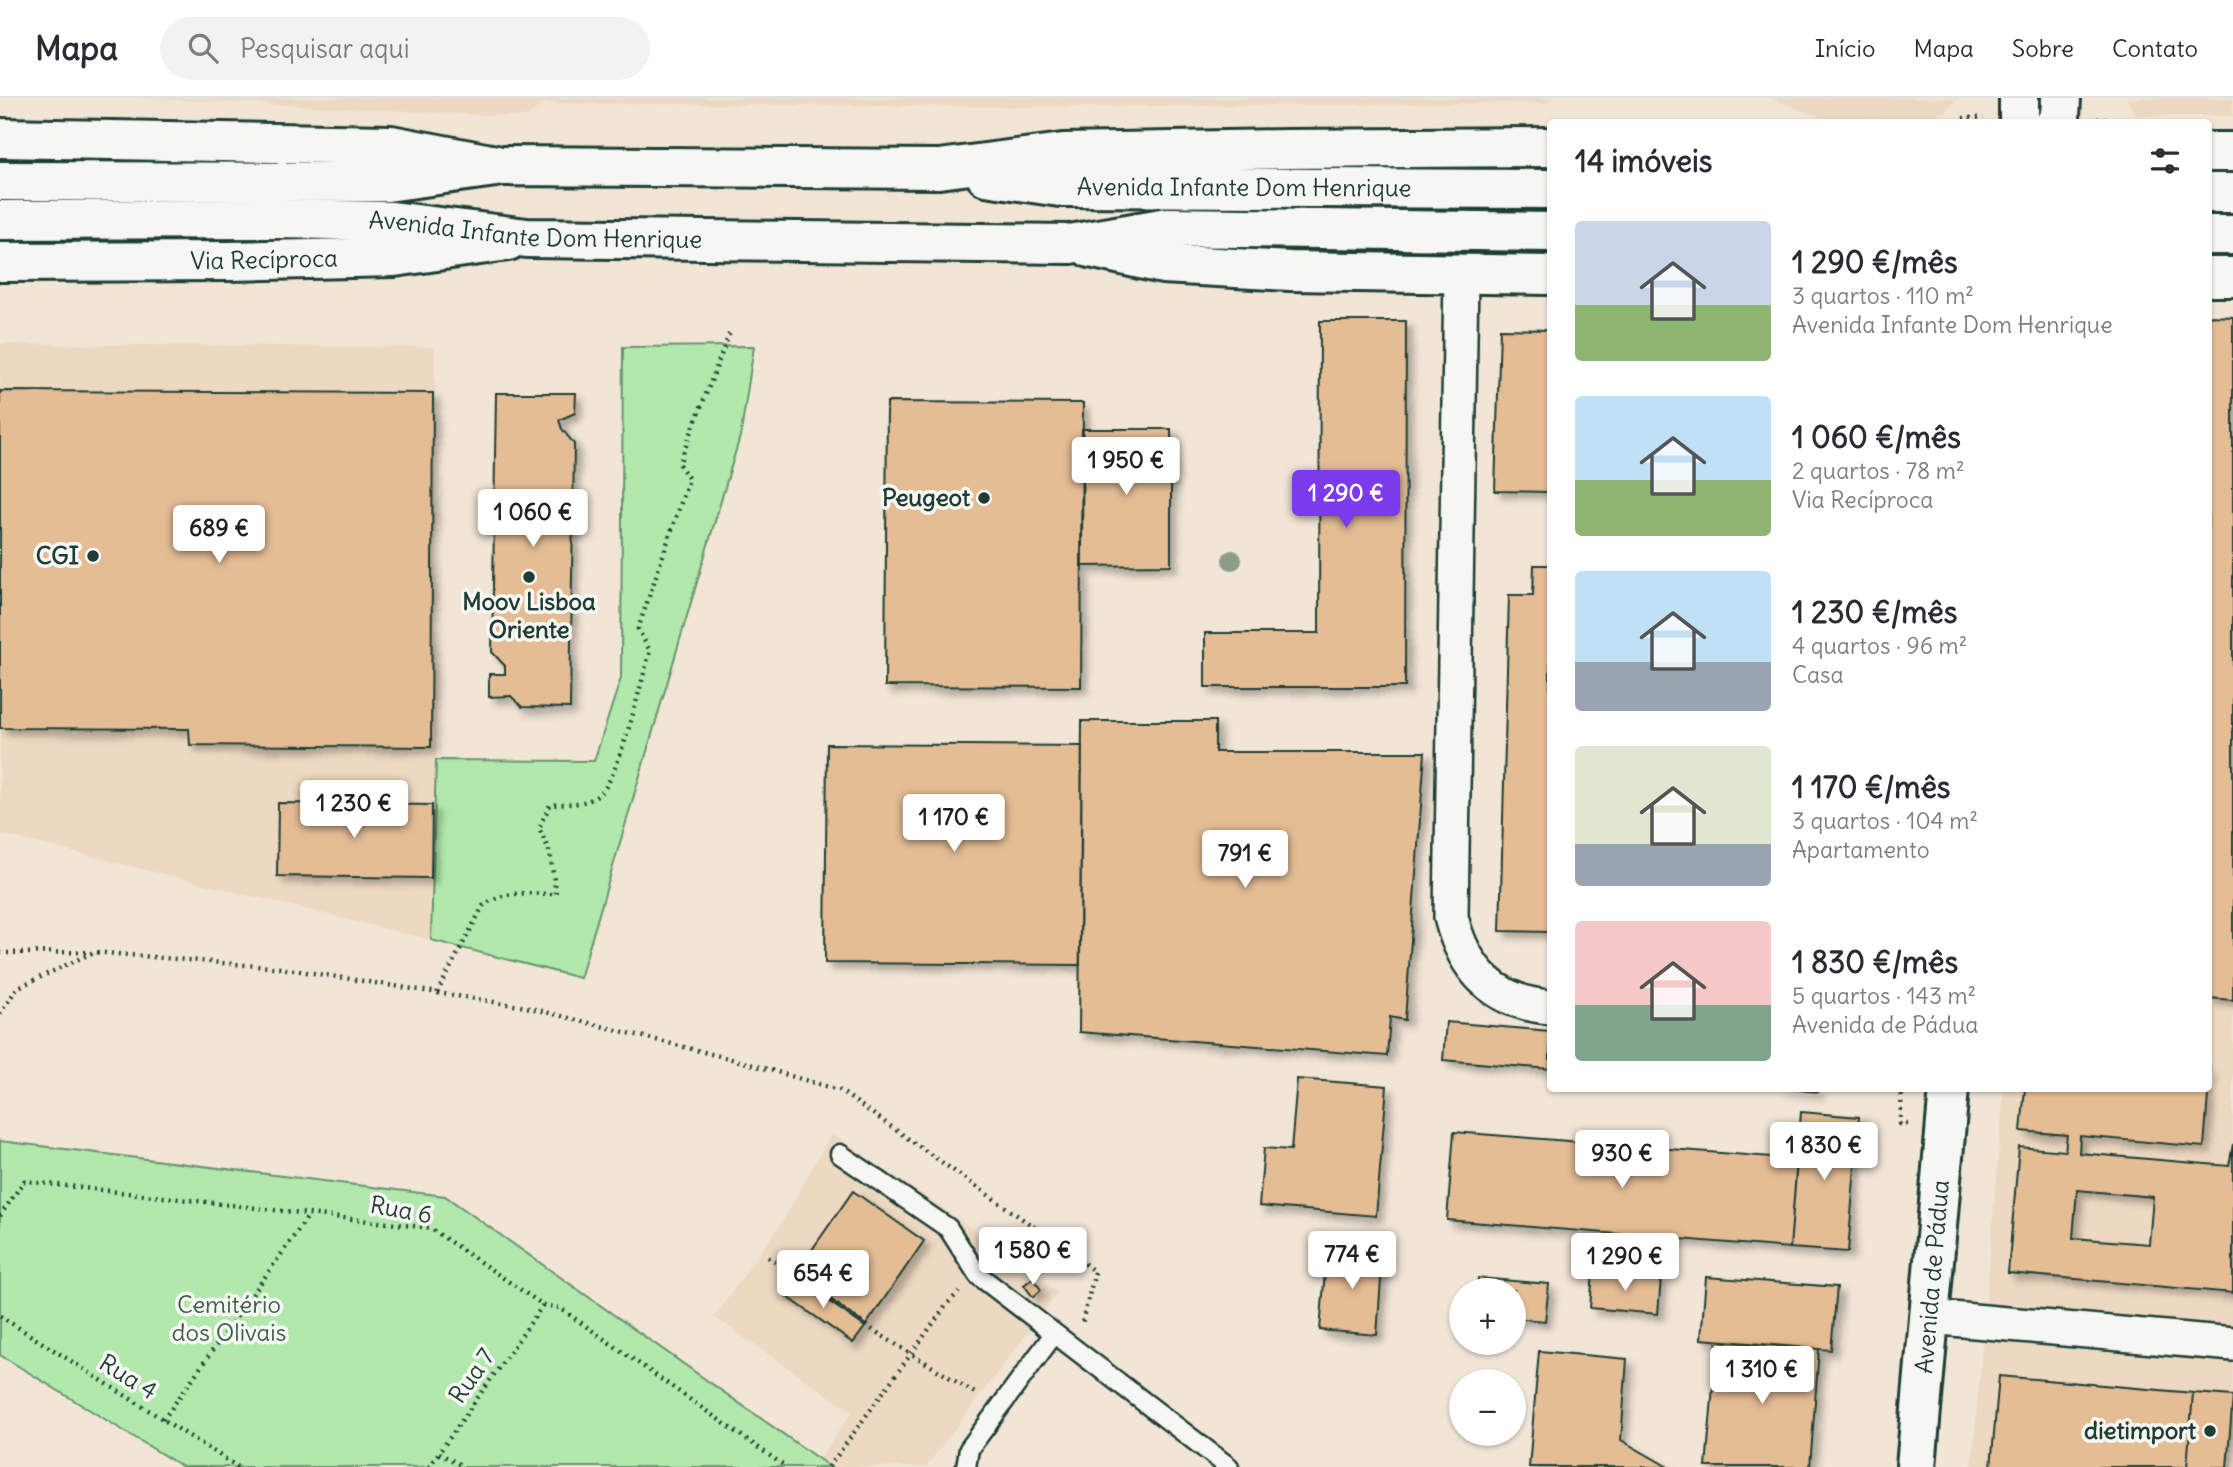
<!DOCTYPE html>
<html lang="pt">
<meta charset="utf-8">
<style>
:root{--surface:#fff;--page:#f2f2f3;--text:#2b2b33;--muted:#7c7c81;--line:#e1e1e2;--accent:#7c3aed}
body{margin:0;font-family:Delius,sans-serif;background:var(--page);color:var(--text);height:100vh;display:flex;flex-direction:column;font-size:26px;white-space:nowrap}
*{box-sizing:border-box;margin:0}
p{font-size:23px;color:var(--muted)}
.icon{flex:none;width:38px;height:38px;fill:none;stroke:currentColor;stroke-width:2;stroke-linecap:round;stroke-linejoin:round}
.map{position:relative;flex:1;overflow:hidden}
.panel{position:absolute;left:1547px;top:21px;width:665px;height:973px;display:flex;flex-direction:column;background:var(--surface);border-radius:7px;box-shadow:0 2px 5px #0004}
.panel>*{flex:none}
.buttons{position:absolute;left:1449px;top:1180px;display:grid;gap:14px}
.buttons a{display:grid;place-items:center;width:77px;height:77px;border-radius:50%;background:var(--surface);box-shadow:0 2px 5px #0004;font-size:35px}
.price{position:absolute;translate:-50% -60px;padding:0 16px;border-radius:7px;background:#fff;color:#222;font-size:23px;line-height:46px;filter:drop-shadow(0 2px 4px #0008)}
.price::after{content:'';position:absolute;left:50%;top:42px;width:21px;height:16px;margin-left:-10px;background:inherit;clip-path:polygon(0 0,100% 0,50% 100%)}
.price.on{background:var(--accent);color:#fff}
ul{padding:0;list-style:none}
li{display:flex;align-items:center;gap:21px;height:175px;padding:0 28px}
li span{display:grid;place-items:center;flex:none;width:196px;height:140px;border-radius:7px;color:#555}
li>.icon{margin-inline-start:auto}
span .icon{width:84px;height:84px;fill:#fffc;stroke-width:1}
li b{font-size:30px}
h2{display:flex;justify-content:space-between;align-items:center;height:84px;padding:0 28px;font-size:30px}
header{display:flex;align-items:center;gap:42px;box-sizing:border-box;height:98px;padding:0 35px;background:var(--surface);border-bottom:2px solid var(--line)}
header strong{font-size:33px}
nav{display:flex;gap:38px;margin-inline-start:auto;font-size:24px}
.search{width:490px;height:63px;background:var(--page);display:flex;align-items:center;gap:18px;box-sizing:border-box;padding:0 24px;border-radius:38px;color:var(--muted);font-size:26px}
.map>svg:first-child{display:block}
.built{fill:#edd9c2}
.green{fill:#b1e9ac;stroke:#689370;stroke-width:2}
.building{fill:#e4bd95;stroke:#1f3d34;stroke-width:2;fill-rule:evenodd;filter:url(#shadow)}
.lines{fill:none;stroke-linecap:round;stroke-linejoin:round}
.service-casing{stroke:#1f3d34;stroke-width:23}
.minor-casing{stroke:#1f3d34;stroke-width:38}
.tertiary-casing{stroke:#1f3d34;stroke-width:44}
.secondary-casing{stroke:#1f3d34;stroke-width:44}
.trunk-casing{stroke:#1f3d34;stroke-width:44}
.path{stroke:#1f3d34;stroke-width:4.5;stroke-dasharray:2 5;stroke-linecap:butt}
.service{stroke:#f6f6f2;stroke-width:18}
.minor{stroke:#f6f6f2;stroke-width:33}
.tertiary{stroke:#f6f6f2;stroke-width:38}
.secondary{stroke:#f6f6f2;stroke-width:38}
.trunk{stroke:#f6f6f2;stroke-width:38}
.tree{fill:#8d9b8a}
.poi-dot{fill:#1f3d34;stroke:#f6f6f2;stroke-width:2.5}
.labels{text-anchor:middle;stroke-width:7;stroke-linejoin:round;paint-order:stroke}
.street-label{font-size:24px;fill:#1f3d34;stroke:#f6f6f2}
.poi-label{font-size:24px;font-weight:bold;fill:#1f3d34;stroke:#f6f6f2;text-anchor:end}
.park-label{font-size:24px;fill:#3c5f4c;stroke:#f6f6f2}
</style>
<header>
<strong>Mapa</strong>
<div class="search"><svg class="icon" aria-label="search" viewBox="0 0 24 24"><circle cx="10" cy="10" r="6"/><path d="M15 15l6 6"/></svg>Pesquisar aqui</div>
<nav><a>Início</a><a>Mapa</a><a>Sobre</a><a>Contato</a></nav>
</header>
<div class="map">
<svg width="2233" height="1369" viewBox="0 0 2233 1369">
<defs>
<filter id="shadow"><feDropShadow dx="6" dy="6" stdDeviation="3.5" flood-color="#0004"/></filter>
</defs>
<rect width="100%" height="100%" fill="#f1e5d6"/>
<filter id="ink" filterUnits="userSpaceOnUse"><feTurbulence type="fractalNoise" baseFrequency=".0143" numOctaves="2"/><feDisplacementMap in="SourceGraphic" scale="14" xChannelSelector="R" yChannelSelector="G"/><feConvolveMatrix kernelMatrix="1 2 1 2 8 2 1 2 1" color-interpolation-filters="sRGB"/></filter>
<g filter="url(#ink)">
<path class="built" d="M141 0H1556L1545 5 1042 9 542 5 528 19Z
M1771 0H1958L1944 14 1923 21H1825Z
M2126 0H2233V18H2137Z
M0 246 435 249 436 662 431 842 0 736Z
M2209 900 2233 902V1369H1972L2004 991 2208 990Z
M831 1036 940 1108 1058 1194 926 1369H830L819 1361 852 1314 714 1219 784 1121Z"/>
<path class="green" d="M754 248 741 335 580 880 431 842 436 662 594 663 621 580 623 249Z
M0 1043 445 1098 830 1369H183L0 1257Z"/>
<path class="building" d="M2208 218 2233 219V902L2208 900Z
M1320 223H1406L1405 589H1205V535H1319Z
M1500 231 1550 232V394L1495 393Z
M0 293 433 295 431 649 190 647 189 631 0 630Z
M496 295H576L575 315 559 322 562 331 574 346 570 610 522 609 511 598 489 599V576H505V568L492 554Z
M887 304 1083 305 1081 589 885 588Z
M1082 331H1171V467L1081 468Z
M1534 467H1550V834L1500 833 1509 497H1533Z
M1082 623H1215V654H1425L1405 922 1390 919 1387 958 1079 934Z
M827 646 1082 648 1080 867 825 865Z
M278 705 432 707 431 780 277 778Z
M1446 924 1550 933V971L1443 962Z
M2208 971H2210L2204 1049 2080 1038 2079 1055 2229 1068 2233 1046V1195L2008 1175 2019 1049 2065 1053 2067 1037 2021 1033 2025 990H2208ZM2077 1092 2153 1099 2149 1146 2073 1140Z
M1297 981 1387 988 1376 1118 1259 1108 1264 1050 1291 1052Z
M1778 990H1818V994Z
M1801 1014 1859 1019 1848 1154 1790 1150Z
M1454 1034 1797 1061 1790 1150 1447 1122Z
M853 1093 924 1143 866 1227 795 1176Z
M1327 1150 1383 1154 1377 1237 1320 1232Z
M1593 1174 1661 1180 1658 1216 1590 1210Z
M793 1178 865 1229 853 1245 782 1195Z
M1706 1179 1837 1189 1831 1252 1701 1241Z
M1033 1180 1041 1192 1033 1199 1024 1187Z
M1478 1180 1549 1186 1545 1223 1514 1220V1192H1477Z
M1717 1243 1819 1251 1810 1369H1706Z
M1539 1253 1627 1261 1621 1342 1668 1369H1529Z
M1999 1278 2193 1295 2187 1369H1991Z
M2193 1295 2233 1298 2227 1369H2187Z"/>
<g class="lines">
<defs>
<path id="service" d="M840 1056 948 1130 978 1177 1229 1369
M966 1369 969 1351 1054 1236"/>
<path id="minor" d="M1461 177 1451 819C1464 872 1495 905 1550 909
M1929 1219 2233 1246"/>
<g id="tertiary">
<path d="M2019 24V0"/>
<path d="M2056 24 2060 20 2061 0"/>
<path id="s1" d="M1916 1369 1949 990"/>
</g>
<g id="secondary">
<path d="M0 40 391 47 496 67"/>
<path id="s2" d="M0 164 230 163 394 159 508 143"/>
</g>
<g id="trunk">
<path d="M2208 54H2233"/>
<path id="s3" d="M986 78 1060 89 1550 91"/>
<path d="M0 83 387 84 503 68 939 71 1063 55 1287 51 1550 49"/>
<path d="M2208 95H2233"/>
<path id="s4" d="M0 122 276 121 392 123 527 140 1070 146 1168 129 1550 134"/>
<path d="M2208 137H2233"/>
<path d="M1090 150 1163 166 1290 173 1550 177"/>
<path d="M2208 179H2233"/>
</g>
</defs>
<use href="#service" class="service-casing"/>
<use href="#minor" class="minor-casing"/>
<use href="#tertiary" class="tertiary-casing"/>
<use href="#secondary" class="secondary-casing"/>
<use href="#trunk" class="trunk-casing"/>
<path class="path" d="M2097 21 2122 22V24
M1959 24 1960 20H1984
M0 855 90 854
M437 895 483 808C504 791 530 796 556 796L550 755 539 730 550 707C565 706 589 707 601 695 620 676 641 584 650 553L638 531 689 381 679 366 730 234
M0 916 17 890 94 854 281 870 526 909 743 964 839 992 1061 1148 1095 1174 1082 1225
M1902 990 1900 1026H1910
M0 1118 24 1083 430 1130 543 1207 560 1210 786 1369
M768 1159 868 1229 978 1297
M0 1218 238 1369
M163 1322 309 1117
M439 1355 464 1369
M429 1369 543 1207
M829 1369 948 1205 959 1194"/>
<use href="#service" class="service"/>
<use href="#minor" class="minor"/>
<use href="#tertiary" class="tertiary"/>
<use href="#secondary" class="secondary"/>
<use href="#trunk" class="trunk"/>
</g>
<circle class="tree" cx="1232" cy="462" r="10"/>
</g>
<g class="poi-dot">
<circle cx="984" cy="400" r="7"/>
<circle cx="93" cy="458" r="7"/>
<circle cx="529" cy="479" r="7"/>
<circle cx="2210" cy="1333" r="7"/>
</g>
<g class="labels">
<g class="street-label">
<text dy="8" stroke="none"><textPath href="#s3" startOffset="259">Avenida Infante Dom Henrique</textPath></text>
<text dy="8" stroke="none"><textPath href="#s4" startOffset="536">Avenida Infante Dom Henrique</textPath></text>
<text dy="8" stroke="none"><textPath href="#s2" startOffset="264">Via Recíproca</textPath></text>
<text transform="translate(401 1112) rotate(10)" y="8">Rua 6</text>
<text dy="8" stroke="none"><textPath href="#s1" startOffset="191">Avenida de Pádua</textPath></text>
<text transform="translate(472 1278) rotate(-55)" y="8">Rua 7</text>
<text transform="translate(128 1279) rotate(32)" y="8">Rua 4</text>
</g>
<g class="poi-label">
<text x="970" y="408">Peugeot</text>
<text x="79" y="466">CGI</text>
<text x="529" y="512" text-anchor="middle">Moov Lisboa<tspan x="529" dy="28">Oriente</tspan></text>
<text x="2196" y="1341">dietimport</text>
</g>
<g class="park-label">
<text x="229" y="1215">Cemitério<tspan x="229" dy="28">dos Olivais</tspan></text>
</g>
</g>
</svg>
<div class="buttons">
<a>+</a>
<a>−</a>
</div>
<b class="price" style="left:1126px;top:399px">1 950 €</b>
<b class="price on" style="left:1346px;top:432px">1 290 €</b>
<b class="price" style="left:533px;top:451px">1 060 €</b>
<b class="price" style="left:219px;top:467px">689 €</b>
<b class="price" style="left:354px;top:742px">1 230 €</b>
<b class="price" style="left:954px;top:756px">1 170 €</b>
<b class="price" style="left:1245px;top:792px">791 €</b>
<b class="price" style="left:1824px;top:1084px">1 830 €</b>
<b class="price" style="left:1622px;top:1092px">930 €</b>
<b class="price" style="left:1033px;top:1189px">1 580 €</b>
<b class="price" style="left:1352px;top:1193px">774 €</b>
<b class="price" style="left:1625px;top:1195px">1 290 €</b>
<b class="price" style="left:823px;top:1212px">654 €</b>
<b class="price" style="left:1762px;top:1308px">1 310 €</b>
<section class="panel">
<h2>14 imóveis<svg class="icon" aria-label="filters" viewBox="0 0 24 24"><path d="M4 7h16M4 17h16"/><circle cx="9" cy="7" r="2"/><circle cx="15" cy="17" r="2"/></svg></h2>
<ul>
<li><span style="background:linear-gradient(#c9d6e8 60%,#8fb573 0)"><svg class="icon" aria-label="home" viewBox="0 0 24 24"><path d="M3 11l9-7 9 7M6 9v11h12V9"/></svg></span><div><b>1 290 €/mês</b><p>3 quartos · 110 m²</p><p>Avenida Infante Dom Henrique</p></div></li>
<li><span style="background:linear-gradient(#bfe0f5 60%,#8fb573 0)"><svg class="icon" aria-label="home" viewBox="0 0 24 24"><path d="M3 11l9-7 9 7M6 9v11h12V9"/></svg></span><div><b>1 060 €/mês</b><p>2 quartos · 78 m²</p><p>Via Recíproca</p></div></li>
<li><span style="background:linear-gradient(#bfe0f5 65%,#9aa5b1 0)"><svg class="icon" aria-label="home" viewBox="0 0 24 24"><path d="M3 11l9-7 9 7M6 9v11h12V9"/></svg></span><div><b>1 230 €/mês</b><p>4 quartos · 96 m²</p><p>Casa</p></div></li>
<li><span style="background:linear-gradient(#dfe7d0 70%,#9aa5b1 0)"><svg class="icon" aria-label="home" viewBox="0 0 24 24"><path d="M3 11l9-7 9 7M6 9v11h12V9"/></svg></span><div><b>1 170 €/mês</b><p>3 quartos · 104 m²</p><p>Apartamento</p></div></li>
<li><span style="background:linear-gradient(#f6c9c9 60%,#7fa58c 0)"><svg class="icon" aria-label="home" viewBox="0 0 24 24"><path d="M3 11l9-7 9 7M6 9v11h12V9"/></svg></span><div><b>1 830 €/mês</b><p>5 quartos · 143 m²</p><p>Avenida de Pádua</p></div></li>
</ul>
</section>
</div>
